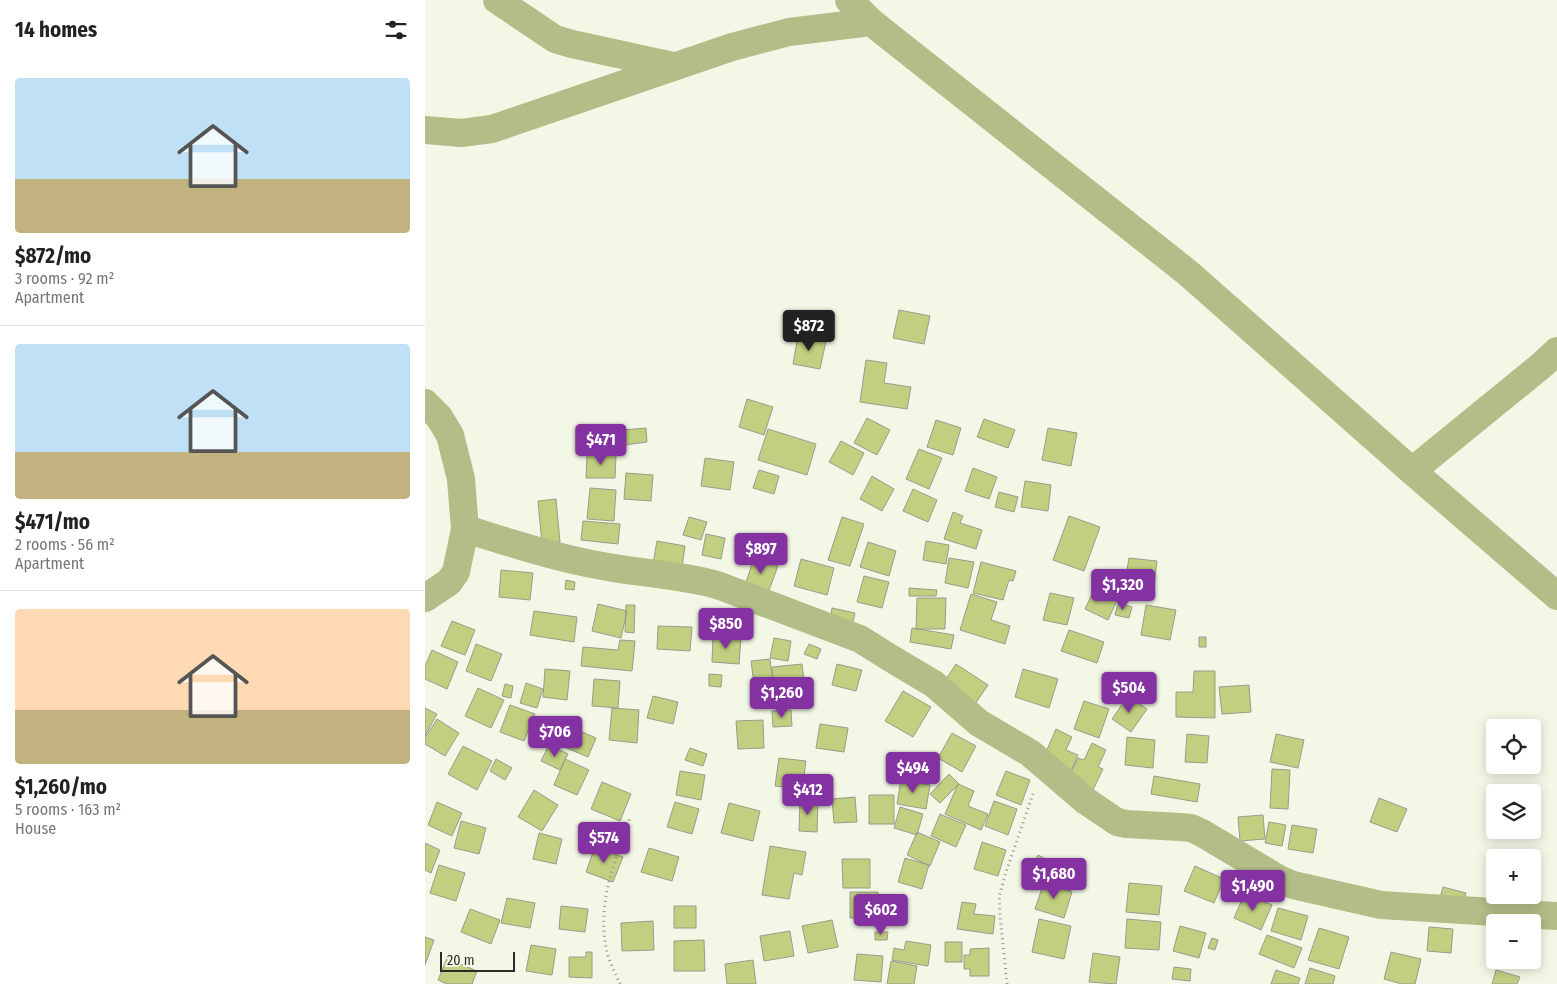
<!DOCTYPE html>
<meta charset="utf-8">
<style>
:root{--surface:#fff;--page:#f6f6f6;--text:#222;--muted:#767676;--line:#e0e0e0;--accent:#8432a1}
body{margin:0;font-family:"Fira Sans Condensed",sans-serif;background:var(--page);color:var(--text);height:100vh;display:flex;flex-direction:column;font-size:19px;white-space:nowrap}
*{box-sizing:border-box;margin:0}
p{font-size:16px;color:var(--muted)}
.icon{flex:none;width:28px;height:28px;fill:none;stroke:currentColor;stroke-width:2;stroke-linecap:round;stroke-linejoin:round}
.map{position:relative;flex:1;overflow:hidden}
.drawer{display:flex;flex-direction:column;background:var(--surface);width:425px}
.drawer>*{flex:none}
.tools{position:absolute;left:1061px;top:719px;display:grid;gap:10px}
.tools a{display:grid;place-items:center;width:55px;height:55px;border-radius:5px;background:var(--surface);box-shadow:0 2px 12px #0003;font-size:25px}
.scale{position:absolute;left:15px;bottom:12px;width:75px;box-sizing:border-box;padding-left:5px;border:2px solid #2b2c26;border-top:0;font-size:14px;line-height:18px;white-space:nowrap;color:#2b2c26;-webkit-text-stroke:4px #f3f7e5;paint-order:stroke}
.price{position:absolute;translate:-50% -42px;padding:0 11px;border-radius:5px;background:var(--accent);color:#fff;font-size:16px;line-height:32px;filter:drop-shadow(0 1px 2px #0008)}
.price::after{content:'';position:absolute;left:50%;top:30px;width:15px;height:11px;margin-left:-8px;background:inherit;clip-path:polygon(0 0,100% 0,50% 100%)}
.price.on{background:#222;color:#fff}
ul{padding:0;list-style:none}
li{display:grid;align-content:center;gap:10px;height:265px;padding:0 15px}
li+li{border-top:1px solid var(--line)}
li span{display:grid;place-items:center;height:155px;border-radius:5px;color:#555}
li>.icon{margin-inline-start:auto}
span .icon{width:90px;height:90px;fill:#fffc;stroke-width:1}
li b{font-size:21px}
h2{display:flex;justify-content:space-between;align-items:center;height:60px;padding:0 15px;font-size:21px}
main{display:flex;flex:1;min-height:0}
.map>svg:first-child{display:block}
.building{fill:#c1d080;stroke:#999c8c}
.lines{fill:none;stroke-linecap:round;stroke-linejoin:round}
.path{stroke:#929589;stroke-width:3;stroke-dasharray:1 4;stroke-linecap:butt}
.minor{stroke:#b2bd87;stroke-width:28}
</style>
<main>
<section class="drawer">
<h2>14 homes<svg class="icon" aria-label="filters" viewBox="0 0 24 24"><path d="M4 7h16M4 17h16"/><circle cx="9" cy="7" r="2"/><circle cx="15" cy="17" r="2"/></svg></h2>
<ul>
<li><span style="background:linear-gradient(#bfe0f5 65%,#c2b280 0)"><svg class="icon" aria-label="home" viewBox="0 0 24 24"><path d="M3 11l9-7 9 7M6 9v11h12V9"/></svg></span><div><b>$872/mo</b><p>3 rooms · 92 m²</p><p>Apartment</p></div></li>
<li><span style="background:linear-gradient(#bfe0f5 70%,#c2b280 0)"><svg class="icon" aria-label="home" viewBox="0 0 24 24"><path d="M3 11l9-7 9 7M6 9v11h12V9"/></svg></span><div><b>$471/mo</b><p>2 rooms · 56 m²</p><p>Apartment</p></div></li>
<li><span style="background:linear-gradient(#ffd9b3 65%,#c2b280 0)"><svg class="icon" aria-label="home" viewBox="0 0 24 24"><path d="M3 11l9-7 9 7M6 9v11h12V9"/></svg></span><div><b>$1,260/mo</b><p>5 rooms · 163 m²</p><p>House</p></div></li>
</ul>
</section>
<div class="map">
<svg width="1132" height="984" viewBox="0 0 1132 984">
<rect width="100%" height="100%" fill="#f3f7e5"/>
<path class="building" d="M474 310 505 316 499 344 468 338Z
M373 335 401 341 395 369 368 364Z
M441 360 462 363 459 383 486 387 482 409 435 402Z
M322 399 348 407 339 435 314 427Z
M442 418 465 430 452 455 429 443Z
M559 419 590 430 583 448 552 437Z
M511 420 536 428 528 455 502 447Z
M221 428 222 442 200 445 198 430Z
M623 428 652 433 646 466 617 460Z
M343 429 391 444 382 475 333 460Z
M416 441 439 453 428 475 404 462Z
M494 449 517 458 504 489 481 479Z
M162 455H191L190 478H161Z
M280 458 309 462 305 490 276 486Z
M548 468 572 477 564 499 540 491Z
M334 470 354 476 349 494 328 488Z
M201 473 228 475 226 501 199 499Z
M447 476 469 489 457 511 435 499Z
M600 481 626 485 623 511 596 507Z
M165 488 191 490 189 521 162 519Z
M488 489 512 500 503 522 478 511Z
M574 492 593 497 589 512 570 507Z
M131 499 135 542 117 544 113 501Z
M528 512 538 516 535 523 557 530 551 549 519 539Z
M644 516 675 527 659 571 628 560Z
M264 517 282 522 276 540 258 535Z
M417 517 439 524 425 566 403 560Z
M158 521 195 524 193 544 156 540Z
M281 534 300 538 296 559 277 555Z
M232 541 260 546 256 574 227 569Z
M501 541 524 545 521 564 498 560Z
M443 542 471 551 464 576 435 567Z
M329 558 353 566 343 593 320 585Z
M524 558 549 562 543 588 520 583Z
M704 558 732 561 729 585 700 582Z
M376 559 409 568 402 595 369 586Z
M556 562 591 571 588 581 584 580 578 600 548 593Z
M76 570 108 573 105 600 74 597Z
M439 576 464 582 457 608 432 602Z
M141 580 150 582 149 590 140 589Z
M484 588 512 590 511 596H484Z
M670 588 693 598 683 620 660 609Z
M625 593 649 598 642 625 618 620Z
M546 594 572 602 566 620 585 626 580 644 535 630Z
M492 598H521L520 629H491Z
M693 603 707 607 704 618 690 615Z
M173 604 202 611 196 638 167 631Z
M201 605H210L209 633 200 632Z
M721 605 751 610 745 640 716 635Z
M407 608 430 613 424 639 403 635Z
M109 611 152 617 149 642 105 635Z
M27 621 50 630 40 655 16 646Z
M233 626 267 627 265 651 232 649Z
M487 628 529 635 526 649 485 642Z
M644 630 679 642 672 663 636 651Z
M288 637 316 638 314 664 287 662Z
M774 637H781V647H774Z
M349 638 366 641 363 661 345 658Z
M195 640 210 641 207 671 156 666 158 647 193 650Z
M51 644 77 654 66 681 41 671Z
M384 644 396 649 392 659 379 654Z
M7 650 33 662 22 689 0 679V666Z
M345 659 348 683 329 684 326 661Z
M377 664 380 688 349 691 347 667Z
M412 664 437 670 431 691 407 685Z
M531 664 563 685 544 713 513 691Z
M120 669 145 671 142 700 118 697Z
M598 669 633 679 624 708 590 697Z
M769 671H790V718L751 717V692H768Z
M284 674 297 675 296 687 284 686Z
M169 679 195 681 193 708 167 706Z
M101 683 118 689 112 708 95 703Z
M80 684 88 686 86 698 77 696Z
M824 685 826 712 797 714 794 687Z
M53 688 79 700 66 728 40 716Z
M478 691 506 707 488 737 460 721Z
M228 696 253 702 248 724 222 718Z
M703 696 722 709 706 732 687 719Z
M659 701 684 709 674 738 649 729Z
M85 705 110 714 99 741 75 732Z
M0 708 12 714 0 736Z
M187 708 214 710 212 743 184 740Z
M366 710 367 726 348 727 347 711Z
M12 719 34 733 20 756 0 744V738Z
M338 720 339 748 313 749 311 721Z
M395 724 423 728 419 752 391 748Z
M146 727 171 738 163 757 137 746Z
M631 729 647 737 641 750 653 755 642 780 614 768Z
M527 733 551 746 537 772 513 758Z
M762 734 784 736 782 763 760 762Z
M851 734 879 740 873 768 845 762Z
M702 737 730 740 728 768 700 765Z
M667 743 681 750 673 767 678 769 664 798 639 786 653 758 659 760Z
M124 745 143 754 135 770 116 761Z
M38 746 67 761 52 790 23 774Z
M265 748 282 754 278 766 260 760Z
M354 758 381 761 377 789 350 786Z
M71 759 87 768 80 780 65 771Z
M140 759 164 770 152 795 129 785Z
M847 769 865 770 863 809 845 808Z
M255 771 280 775 276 800 251 795Z
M581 771 605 780 596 805 571 795Z
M524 774 534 784 515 803 505 794Z
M729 776 775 784 772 802 726 794Z
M476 780 505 785 501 809 472 804Z
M177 782 206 794 195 821 166 809Z
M533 784 549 791 543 806 563 814 556 830 520 814Z
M109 790 133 805 117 831 93 817Z
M444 795H469V824H444Z
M430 797 432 822 409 823 407 799Z
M954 798 982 809 972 832 945 822Z
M375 800 393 801 392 832 374 831Z
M569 801 592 809 583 835 560 826Z
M12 802 37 813 27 836 3 825Z
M250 802 274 809 267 834 242 827Z
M304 803 335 811 328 841 296 833Z
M475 807 498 814 492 835 469 828Z
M515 814 541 825 531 847 506 836Z
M838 815 840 839 815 841 813 817Z
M36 821 61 828 54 854 29 848Z
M844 822 861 825 857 846 840 843Z
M867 825 892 829 888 853 863 849Z
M492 832 515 842 505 866 482 855Z
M114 833 137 839 131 864 108 859Z
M557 842 581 850 573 876 549 869Z
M0 843 15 850 6 873 0 870Z
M345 846 381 852 377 875 369 873 364 899 337 895Z
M170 847 198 857 188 882 161 872Z
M224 848 254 857 247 881 216 872Z
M613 855 644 871 645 869 655 874 645 891 605 870Z
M480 858 504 865 497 889 473 882Z
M417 859H445V888H418Z
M14 865 40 873 31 901 5 893Z
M770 866 799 879 789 903 759 891Z
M619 882 647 892 639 918 610 909Z
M704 883 737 886 734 915 701 912Z
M1018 887 1041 893 1034 919 1011 912Z
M425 892H453V918H425Z
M820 893 847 905 836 930 809 918Z
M82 898 110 903 105 928 76 923Z
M537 902 551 904 549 914 570 916 568 934 532 929Z
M136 906 163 909 160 932 134 929Z
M249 906H271V928H249Z
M853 908 883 916 876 940 846 931Z
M45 909 75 920 66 944 36 932Z
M614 919 646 926 639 959 607 952Z
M702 919 736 922 734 950 700 948Z
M407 920 413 947 383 953 377 926Z
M228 921 229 950 197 951 196 923Z
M755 926 781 933 774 958 748 951Z
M1004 927 1028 929 1026 953 1002 951Z
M894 928 924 937 914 969 883 960Z
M365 931 369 956 339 961 335 936Z
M450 932H463L462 940H450Z
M842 935 877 948 869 968 834 954Z
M0 937 9 940 0 965Z
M787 938 793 940 790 950 783 948Z
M279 940 280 971H249V941Z
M481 941 506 945 503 966 467 960 469 948 479 950Z
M520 942H537V962H520Z
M106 945 131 949 127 975 101 971Z
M564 948V976H545V969H539V955H545V949Z
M161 952H167V978L144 977V957H161Z
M966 952 996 959 990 984H977L959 979Z
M668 953 695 957 691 984 664 982Z
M432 954 458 956 456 982 429 980Z
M22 958 52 971 47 984H22L13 980Z
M328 960 331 984H302L300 964Z
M466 961 492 966 489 984H462Z
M749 967 766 969 765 981 747 979Z
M885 968 910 976 908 984H880Z
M851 970 875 978 873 984H846Z
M1071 970 1095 977 1092 984H1067Z"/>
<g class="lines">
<path class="path" d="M195 984C191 975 186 965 183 956 170 905 189 865 205 818
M582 984 575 915 574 897 581 872 609 791"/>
<path class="minor" d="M72 0 130 39 147 44 248 66
M424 0 446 22 763 273 987 471 1132 596
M0 130 36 133 67 129 307 47 364 32 446 22
M0 403 14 417 25 435 36 479 40 529 31 572 24 582 0 598
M987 471 1117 365 1132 351
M40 529C87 543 134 559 183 567 220 574 259 575 295 586L435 639 467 659 509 684 554 723 605 753 661 801 692 822 701 824 755 827 766 828 777 833 854 879 868 885 956 905 1132 916"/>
</g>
</svg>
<div class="tools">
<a><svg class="icon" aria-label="locate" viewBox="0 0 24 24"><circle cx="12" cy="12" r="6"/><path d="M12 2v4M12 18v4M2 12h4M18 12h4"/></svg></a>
<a><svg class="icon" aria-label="layers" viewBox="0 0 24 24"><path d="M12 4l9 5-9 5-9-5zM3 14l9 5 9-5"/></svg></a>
<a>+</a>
<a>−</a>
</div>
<div class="scale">20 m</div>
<b class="price on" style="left:384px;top:352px">$872</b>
<b class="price" style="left:176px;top:466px">$471</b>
<b class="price" style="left:336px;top:575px">$897</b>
<b class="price" style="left:698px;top:611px">$1,320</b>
<b class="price" style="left:301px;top:650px">$850</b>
<b class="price" style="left:704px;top:714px">$504</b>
<b class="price" style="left:357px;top:719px">$1,260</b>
<b class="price" style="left:130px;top:758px">$706</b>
<b class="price" style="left:488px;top:794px">$494</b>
<b class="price" style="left:383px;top:816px">$412</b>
<b class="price" style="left:179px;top:864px">$574</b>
<b class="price" style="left:629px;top:900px">$1,680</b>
<b class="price" style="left:828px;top:912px">$1,490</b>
<b class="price" style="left:456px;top:936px">$602</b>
</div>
</main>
